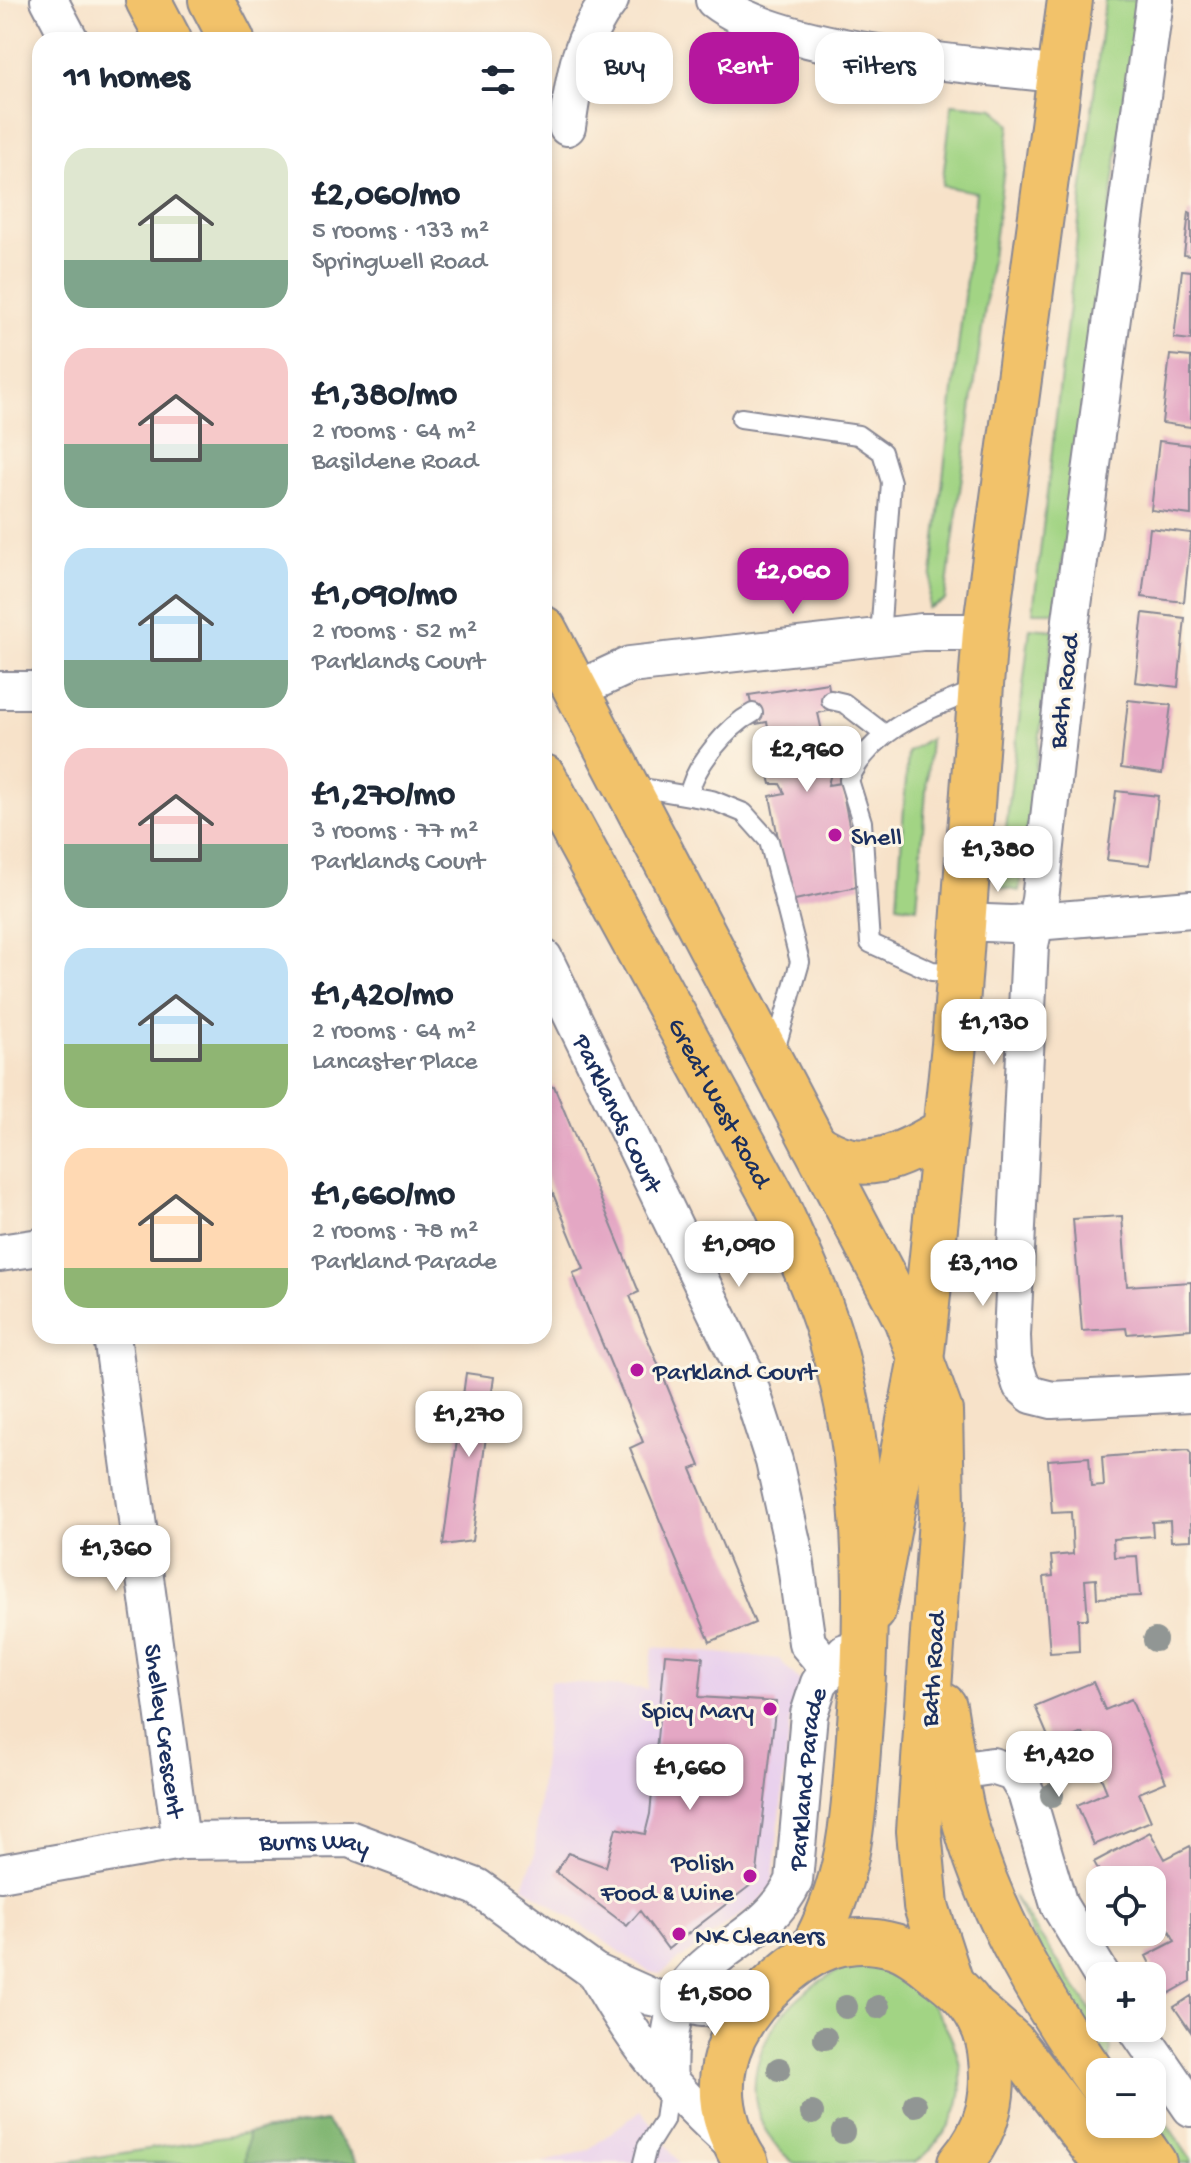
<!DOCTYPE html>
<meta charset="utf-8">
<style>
:root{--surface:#fff;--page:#f6f6f7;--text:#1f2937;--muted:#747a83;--accent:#b5179e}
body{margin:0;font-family:"Gochi Hand",sans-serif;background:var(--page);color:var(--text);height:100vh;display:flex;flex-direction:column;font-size:30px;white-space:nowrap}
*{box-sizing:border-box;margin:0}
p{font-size:26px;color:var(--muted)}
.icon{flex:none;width:44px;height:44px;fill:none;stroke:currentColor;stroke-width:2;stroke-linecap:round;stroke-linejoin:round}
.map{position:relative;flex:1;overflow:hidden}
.panel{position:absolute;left:32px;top:32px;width:520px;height:1312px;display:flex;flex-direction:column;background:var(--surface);border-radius:24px;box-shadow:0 4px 12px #0003}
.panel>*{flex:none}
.guide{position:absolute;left:576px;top:32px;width:494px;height:72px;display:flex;gap:16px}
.buttons{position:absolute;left:1086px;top:1866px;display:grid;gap:16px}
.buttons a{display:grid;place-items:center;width:80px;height:80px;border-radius:16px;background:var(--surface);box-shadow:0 4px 12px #0003;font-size:40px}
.price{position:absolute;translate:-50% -68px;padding:0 18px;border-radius:16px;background:#fff;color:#222;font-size:26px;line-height:52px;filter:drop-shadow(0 2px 4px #0008)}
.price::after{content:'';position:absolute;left:50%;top:48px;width:24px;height:18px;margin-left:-12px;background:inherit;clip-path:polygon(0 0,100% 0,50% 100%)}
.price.active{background:var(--accent);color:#fff}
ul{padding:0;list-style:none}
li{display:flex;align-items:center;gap:24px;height:200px;padding:0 32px}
li span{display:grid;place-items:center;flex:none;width:224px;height:160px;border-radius:24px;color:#555}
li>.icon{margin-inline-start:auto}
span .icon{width:96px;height:96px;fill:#fffc;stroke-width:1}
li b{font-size:34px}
h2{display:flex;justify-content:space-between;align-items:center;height:96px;padding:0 32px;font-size:34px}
.chip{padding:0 28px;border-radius:24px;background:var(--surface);box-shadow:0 4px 12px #0003;font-size:28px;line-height:72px}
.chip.active{background:var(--accent);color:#fff}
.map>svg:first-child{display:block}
.built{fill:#e9d1ed}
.green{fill:#a2d484;stroke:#5e8271;stroke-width:2}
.forest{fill:#81b672;stroke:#4e7268;stroke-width:2}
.building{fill:#e4a7c4}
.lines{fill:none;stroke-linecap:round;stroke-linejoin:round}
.lane-casing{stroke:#898894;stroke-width:22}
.street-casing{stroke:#898894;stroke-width:40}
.primary-casing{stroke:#898894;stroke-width:48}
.highway-casing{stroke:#898894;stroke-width:48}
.lane{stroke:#fff;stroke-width:18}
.street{stroke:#fff;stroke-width:36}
.primary{stroke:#f2c26a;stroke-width:44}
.highway{stroke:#f2c26a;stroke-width:44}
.tree{fill:#919694}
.poi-dot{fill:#b5179e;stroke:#fcf5e5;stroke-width:3}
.labels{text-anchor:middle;stroke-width:6;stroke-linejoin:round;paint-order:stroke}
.street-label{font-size:26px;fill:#1b2f5e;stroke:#fcf5e5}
.poi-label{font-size:26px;fill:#1b2f5e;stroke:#fcf5e5;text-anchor:start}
</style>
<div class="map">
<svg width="1191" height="2163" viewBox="0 0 1191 2163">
<rect width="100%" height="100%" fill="#fcf5e5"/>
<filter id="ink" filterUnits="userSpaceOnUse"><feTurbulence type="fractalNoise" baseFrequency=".0125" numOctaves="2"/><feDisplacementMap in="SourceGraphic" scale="16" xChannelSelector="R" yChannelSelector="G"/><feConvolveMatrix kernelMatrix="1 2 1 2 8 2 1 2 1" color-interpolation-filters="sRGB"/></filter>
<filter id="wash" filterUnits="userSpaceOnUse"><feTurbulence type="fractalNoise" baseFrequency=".006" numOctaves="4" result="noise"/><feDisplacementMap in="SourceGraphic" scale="32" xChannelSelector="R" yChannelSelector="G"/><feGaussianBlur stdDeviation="1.8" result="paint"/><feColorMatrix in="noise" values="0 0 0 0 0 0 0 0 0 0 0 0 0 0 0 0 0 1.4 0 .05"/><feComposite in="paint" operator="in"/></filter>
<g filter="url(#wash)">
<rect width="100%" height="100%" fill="#f7e2c9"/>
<path class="built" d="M653 1647 779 1659 802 1683 793 1699 772 1886 760 1900 660 1974 650 1972 523 1886 534 1858 550 1681 647 1689Z
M641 2110 679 2163H542L588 2150Z"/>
<path class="green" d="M1105 0H1138L1056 612H1033Z
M952 104 994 108 1010 125 945 600 928 608 976 192 942 186Z
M1030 628 1054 630 1019 891 999 887Z
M930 738 917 908 897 905 908 752Z
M1013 1896 1103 2028 1111 2049 1109 2060 1097 2061Z
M869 1961C897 1962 911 1976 927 1998 961 2043 978 2093 938 2141 932 2148 924 2158 915 2162 902 2163 815 2163 794 2163 707 2094 779 1979 869 1961Z
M1152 2101 1191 2160V2163H1172L1152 2124Z
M326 2121 358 2163H60Z"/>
<path class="forest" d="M326 2121 358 2163H245L248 2133Z"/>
<g id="blocks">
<path class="building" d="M1189 212 1191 213V256L1184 255Z
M1182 270 1191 271V340L1174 338Z
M1170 355 1191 357V427L1162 423Z
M1159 441 1191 445V515L1151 510Z
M1150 528 1191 533 1184 602 1142 597Z
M1143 613 1185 618 1178 687 1135 682Z
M828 683 833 710 818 713 831 773 828 785 841 783 861 886 790 901 770 796 785 793 780 784H771L767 767 774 765 767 722 756 724 749 695Z
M1128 700 1171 705 1162 774 1121 768Z
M1116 791 1158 796 1150 865 1107 860Z
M554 1086 639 1292 630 1296 700 1466 691 1469 755 1623 710 1642 630 1448 643 1442 573 1273 584 1269 544 1172V1090Z
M1122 1216 1127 1286 1191 1282V1329L1127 1334 1126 1328 1082 1331 1073 1219Z
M466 1373 494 1377 472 1541 443 1545Z
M1188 1450 1191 1454V1540L1171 1541 1170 1521 1152 1522 1153 1536 1113 1539 1114 1557 1137 1556 1140 1596 1097 1598 1096 1579 1085 1580 1088 1619H1078L1079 1651 1050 1653 1044 1577 1053 1576 1051 1556 1073 1554 1071 1512 1052 1513 1048 1460 1089 1457 1091 1487 1104 1486 1102 1457Z
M665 1654 703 1657 699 1697 776 1702 756 1881 668 1949 640 1911 627 1926 556 1872 568 1853 606 1867 616 1828 645 1834 650 1814Z
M1093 1682 1105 1710 1131 1699 1166 1782 1139 1793 1151 1821 1094 1845 1077 1805 1107 1792 1095 1763 1082 1733 1052 1746 1035 1706Z
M1150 1832 1165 1859 1190 1846 1191 1848V1981L1166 1995 1146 1956 1175 1941 1152 1898V1880H1104L1094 1862Z
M1191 1996V2032L1174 2007Z"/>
</g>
</g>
<g filter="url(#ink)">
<use href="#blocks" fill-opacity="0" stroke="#898894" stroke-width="2"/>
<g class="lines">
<defs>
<path id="lane" d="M741 418 858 435 882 452 891 482 880 637
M831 700 844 703 883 733
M632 786 712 800 744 813 769 841 800 962 774 1054
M689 795C693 767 728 726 753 713
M957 973 932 971 870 943 862 822 849 780C873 727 928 710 979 689
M643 2163 647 2147 664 2120 669 2084"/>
<g id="street">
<path d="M49 0 70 40"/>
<path d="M714 0C783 54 970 63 1060 75"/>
<path d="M1155 0 1071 620 1040 900 1030 945 1012 1336 1013 1359 1021 1385 1032 1395 1052 1400 1191 1393"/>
<path d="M567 127C574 80 579 38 610 0"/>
<path d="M0 690H40"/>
<path d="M576 690 630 665 922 632H985"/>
<path d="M961 922 1012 924 1191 909"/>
<path id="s1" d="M544 958 746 1374 774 1461 794 1551 807 1643 830 1670"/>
<path d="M0 1253 40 1247"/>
<path id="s2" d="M112 1336 181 1841"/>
<path d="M929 1775 992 1766 1014 1773 1026 1793 1059 1905 1102 1976"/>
<path id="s3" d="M0 1873 181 1841 349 1839 477 1887 595 1972 651 1997 701 2008 753 2005"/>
<path d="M595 1972C637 2047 672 2090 736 2147"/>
<path d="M1136 2028 1191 2108"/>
<path id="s4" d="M669 2084C667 2053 669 2003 693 1978 727 1941 771 1930 794 1881L809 1714 819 1683 845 1652"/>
</g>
<path id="primary" d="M814 1144C862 1178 898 1157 944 1131
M873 1611 922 1352 954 1045 985 632 1070 0"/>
<g id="highway">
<path d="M148 0 169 40"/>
<path d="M211 0 232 40"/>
<path d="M544 629 906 1319 940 1411 942 1505 919 1831 926 1906 951 1983"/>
<path id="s5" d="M544 777 775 1201C795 1245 816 1289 830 1335 869 1467 870 1601 859 1737 853 1819 851 1880 810 1953"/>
<path d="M944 1706C951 1746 955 1787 966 1826 993 1919 1044 2005 1100 2084"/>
<path d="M978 2012 1012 2042 1105 2163"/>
<path d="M1127 2124 1154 2163"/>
<path d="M746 2163C702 2093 721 2031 779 1979 813 1948 848 1932 895 1946 913 1952 926 1965 941 1976 966 1994 985 2018 990 2050 996 2093 989 2130 960 2163"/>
</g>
</defs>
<use href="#lane" class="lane-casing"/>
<use href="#street" class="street-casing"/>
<use href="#primary" class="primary-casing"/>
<use href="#highway" class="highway-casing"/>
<use href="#lane" class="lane"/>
<use href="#street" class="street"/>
<use href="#primary" class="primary"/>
<use href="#highway" class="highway"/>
</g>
<g class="tree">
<circle cx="1155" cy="1640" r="12"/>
<circle cx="1052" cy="1795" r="12"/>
<circle cx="846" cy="2007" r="12"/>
<circle cx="878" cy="2007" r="12"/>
<circle cx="825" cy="2038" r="12"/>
<circle cx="779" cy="2069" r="12"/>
<circle cx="915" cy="2105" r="12"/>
<circle cx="812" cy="2113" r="12"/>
<circle cx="843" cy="2132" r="12"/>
</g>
</g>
<g class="poi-dot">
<circle cx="835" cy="835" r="8"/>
<circle cx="637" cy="1370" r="8"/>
<circle cx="770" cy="1709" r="8"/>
<circle cx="750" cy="1876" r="8"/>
<circle cx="679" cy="1934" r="8"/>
</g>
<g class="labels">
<g class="street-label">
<text transform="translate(1062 691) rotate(-83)" y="9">Bath Road</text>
<text dy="9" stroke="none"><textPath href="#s5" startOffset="370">Great West Road</textPath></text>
<text dy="9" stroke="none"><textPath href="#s1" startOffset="172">Parklands Court</textPath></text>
<text transform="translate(931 1669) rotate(-86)" y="9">Bath Road</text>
<text dy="9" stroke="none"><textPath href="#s2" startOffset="398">Shelley Crescent</textPath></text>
<text dy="9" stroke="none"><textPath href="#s4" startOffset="356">Parkland Parade</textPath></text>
<text dy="9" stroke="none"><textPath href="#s3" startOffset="318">Burns Way</textPath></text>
</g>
<g class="poi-label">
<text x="851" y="844">Shell</text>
<text x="653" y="1379">Parkland Court</text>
<text x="754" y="1718" text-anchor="end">Spicy Mary</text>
<text x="734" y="1870" text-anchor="end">Polish<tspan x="734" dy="30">Food &amp; Wine</tspan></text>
<text x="695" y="1943">NK Cleaners</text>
</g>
</g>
</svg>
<div class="buttons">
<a><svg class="icon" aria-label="locate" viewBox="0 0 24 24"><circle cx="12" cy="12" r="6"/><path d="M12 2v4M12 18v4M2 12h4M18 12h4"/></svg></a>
<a>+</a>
<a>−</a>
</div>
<b class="price active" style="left:793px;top:616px">£2,060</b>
<b class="price" style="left:807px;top:794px">£2,960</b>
<b class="price" style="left:998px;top:894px">£1,380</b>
<b class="price" style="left:994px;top:1067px">£1,130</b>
<b class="price" style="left:739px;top:1289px">£1,090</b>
<b class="price" style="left:983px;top:1308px">£3,110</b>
<b class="price" style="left:469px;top:1459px">£1,270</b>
<b class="price" style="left:116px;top:1593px">£1,360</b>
<b class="price" style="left:1059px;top:1799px">£1,420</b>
<b class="price" style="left:690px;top:1812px">£1,660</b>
<b class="price" style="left:715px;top:2038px">£1,500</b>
<div class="guide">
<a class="chip">Buy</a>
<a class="chip active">Rent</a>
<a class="chip">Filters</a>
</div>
<section class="panel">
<h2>11 homes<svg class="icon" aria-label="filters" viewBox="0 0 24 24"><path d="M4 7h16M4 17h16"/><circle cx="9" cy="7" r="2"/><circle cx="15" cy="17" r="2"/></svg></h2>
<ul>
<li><span style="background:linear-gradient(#dfe7d0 70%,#7fa58c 0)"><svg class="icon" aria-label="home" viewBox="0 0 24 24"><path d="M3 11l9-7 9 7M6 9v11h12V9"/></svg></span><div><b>£2,060/mo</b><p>5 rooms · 133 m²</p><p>Springwell Road</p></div></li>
<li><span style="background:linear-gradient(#f6c9c9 60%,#7fa58c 0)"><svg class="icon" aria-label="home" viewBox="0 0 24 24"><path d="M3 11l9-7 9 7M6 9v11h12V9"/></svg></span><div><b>£1,380/mo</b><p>2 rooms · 64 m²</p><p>Basildene Road</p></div></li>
<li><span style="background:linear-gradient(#bfe0f5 70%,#7fa58c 0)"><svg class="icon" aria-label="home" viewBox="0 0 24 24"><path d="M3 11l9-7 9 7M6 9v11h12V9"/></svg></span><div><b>£1,090/mo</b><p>2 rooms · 52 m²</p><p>Parklands Court</p></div></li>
<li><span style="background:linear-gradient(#f6c9c9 60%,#7fa58c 0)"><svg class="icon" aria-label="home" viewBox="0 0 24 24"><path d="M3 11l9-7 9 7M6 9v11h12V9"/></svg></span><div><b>£1,270/mo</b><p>3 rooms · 77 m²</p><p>Parklands Court</p></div></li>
<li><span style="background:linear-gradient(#bfe0f5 60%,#8fb573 0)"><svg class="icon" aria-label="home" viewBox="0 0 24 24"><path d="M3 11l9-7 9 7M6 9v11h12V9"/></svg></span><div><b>£1,420/mo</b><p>2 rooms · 64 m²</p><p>Lancaster Place</p></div></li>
<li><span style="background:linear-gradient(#ffd9b3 75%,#8fb573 0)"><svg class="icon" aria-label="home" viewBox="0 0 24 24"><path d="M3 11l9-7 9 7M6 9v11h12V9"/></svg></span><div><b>£1,660/mo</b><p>2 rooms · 78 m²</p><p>Parkland Parade</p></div></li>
</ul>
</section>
</div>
